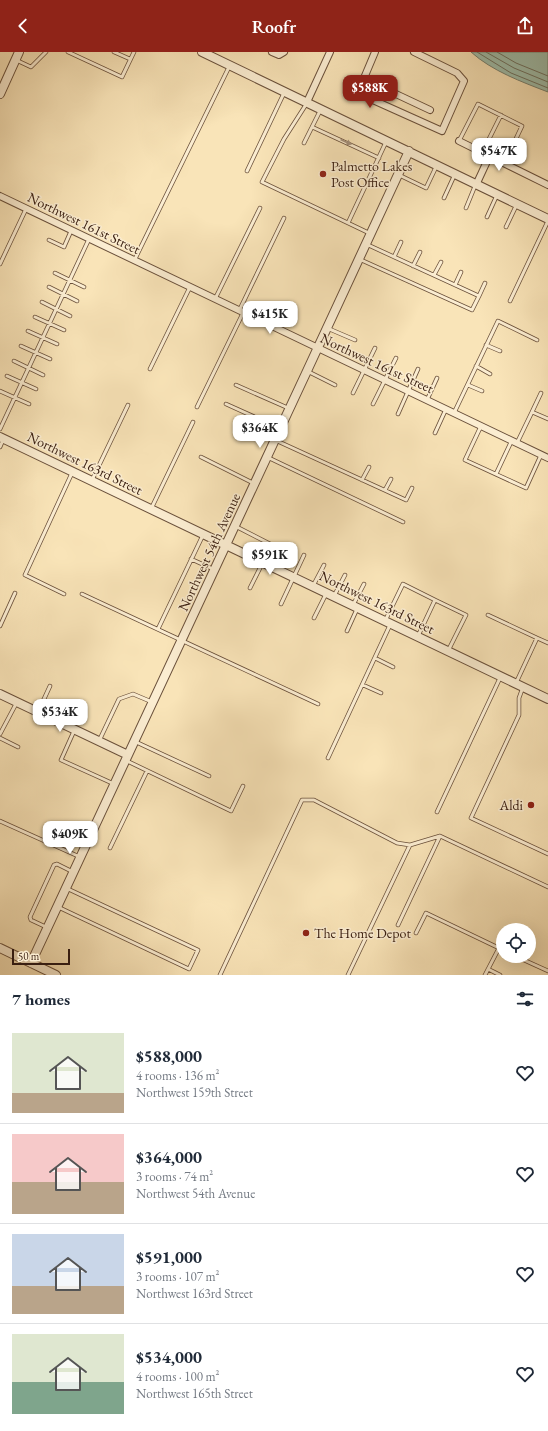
<!DOCTYPE html>
<meta charset="utf-8">
<style>
:root{--surface:#fff;--page:#f2f2f3;--text:#1f2937;--muted:#747a83;--line:#e0e1e3;--accent:#8f2418}
body{margin:0;font-family:"EB Garamond",serif;background:var(--page);color:var(--text);height:100vh;display:flex;flex-direction:column;font-size:15px;white-space:nowrap}
*{box-sizing:border-box;margin:0}
p{font-size:13px;color:var(--muted)}
.icon{flex:none;width:22px;height:22px;fill:none;stroke:currentColor;stroke-width:2;stroke-linecap:round;stroke-linejoin:round}
.map{position:relative;height:923px;overflow:hidden}
.sheet{display:flex;flex-direction:column;background:var(--surface);flex:1}
.sheet>*{flex:none}
.fabs{position:absolute;left:496px;top:871px;display:grid;gap:8px}
.fabs a{display:grid;place-items:center;width:40px;height:40px;border-radius:50%;background:var(--surface);box-shadow:0 4px 16px #0002;font-size:20px}
.scale{position:absolute;left:12px;bottom:10px;width:58px;box-sizing:border-box;padding-left:4px;border:2px solid #3a1f11;border-top:0;font-size:11px;line-height:14px;white-space:nowrap;color:#3a1f11;-webkit-text-stroke:3px #fbedd1;paint-order:stroke}
.price{position:absolute;translate:-50% -34px;padding:0 9px;border-radius:8px;background:#fff;color:#222;font-size:13px;line-height:26px;filter:drop-shadow(0 1px 2px #0008)}
.price::after{content:'';position:absolute;left:50%;top:24px;width:12px;height:9px;margin-left:-6px;background:inherit;clip-path:polygon(0 0,100% 0,50% 100%)}
.price.selected{background:var(--accent);color:#fff}
ul{padding:0;list-style:none}
li{display:flex;align-items:center;gap:12px;height:100px;padding:0 12px}
li+li{border-top:1px solid var(--line)}
li span{display:grid;place-items:center;flex:none;width:112px;height:80px;border-radius:0px;color:#555}
li>.icon{margin-inline-start:auto}
span .icon{width:48px;height:48px;fill:#fffc;stroke-width:1}
li b{font-size:17px}
h2{display:flex;justify-content:space-between;align-items:center;height:48px;padding:0 12px;font-size:17px}
header{display:flex;justify-content:space-between;align-items:center;height:52px;padding:0 12px;background:var(--accent);color:#fff;font-size:18px;font-weight:600}
.map>svg:first-child{display:block}
.water{fill:#9ebfad;stroke:#767f6f}
.lines{fill:none;stroke-linecap:round;stroke-linejoin:round}
.shore{stroke:#6c6f5f;stroke-width:1}
.service-casing{stroke:#6a503b;stroke-width:4.5}
.minor-casing{stroke:#6a503b;stroke-width:8}
.tertiary-casing{stroke:#6a503b;stroke-width:10}
.service{stroke:#fbedd1;stroke-width:3}
.minor{stroke:#fbedd1;stroke-width:6}
.tertiary{stroke:#fbedd1;stroke-width:8}
.oneway{fill:#a4907b}
.poi-dot{fill:#8f2418;stroke:#fbedd1;stroke-width:1.5}
.labels{text-anchor:middle;stroke-width:3;stroke-linejoin:round;paint-order:stroke}
.poi-label{font-size:14px;fill:#3a1f11;stroke:#fbedd1;text-anchor:start}
.street-label{font-size:14px;fill:#3a1f11;stroke:#fbedd1}
</style>
<header><svg class="icon" aria-label="back" viewBox="0 0 24 24"><path d="M15 5l-7 7 7 7"/></svg>Roofr<svg class="icon" aria-label="share" viewBox="0 0 24 24"><path d="M12 15V3M7 8l5-5 5 5M5 13v7h14v-7"/></svg></header>
<div class="map">
<svg width="548" height="923" viewBox="0 0 548 923">
<rect width="100%" height="100%" fill="#f9e4b8"/>
<filter id="stains"><feTurbulence type="fractalNoise" baseFrequency=".005" numOctaves="4"/><feColorMatrix values="0 0 0 0 .2 0 0 0 0 .09 0 0 0 0 .02 0 0 0 .5 -.17"/></filter>
<radialGradient id="worn" r=".72"><stop offset=".6" stop-color="#630" stop-opacity="0"/><stop offset="1" stop-color="#630" stop-opacity=".3"/></radialGradient>
<path class="water" d="M471 0H548V40C522 30 492 19 471 0Z"/>
<g class="lines">
<path class="shore" d="M477 0 511 21 548 36
M486 0 514 16 548 30
M497 0 516 11 548 24"/>
<defs>
<path id="service" d="M68 0 122 25 134 0
M114 0 130 7
M16 8 31 15 46 0
M307 51 284 87 262 130 348 171
M312 75 379 106
M459 89 478 52 522 74 504 112
M304 91 320 59
M482 101 501 63
M247 119 284 41
M399 123 426 136 436 115
M444 146 455 122
M466 156 475 134
M487 165 497 143
M506 175 517 152
M371 182 348 171 386 90
M49 188 64 195 71 179
M366 192 479 244 485 231
M394 205 401 190
M359 207 472 258 479 244
M134 209 229 15
M0 212 26 157
M413 214 420 200
M55 221 84 235
M434 223 441 210
M455 233 461 220
M49 235 77 249
M215 247 260 156
M510 249 548 169
M42 250 70 264
M239 259 284 166
M35 265 64 278
M327 276 355 288
M28 279 57 292
M486 293 500 299
M21 294 50 307
M14 309 43 323
M476 314 490 322
M150 317 190 235
M307 319 335 333
M7 324 36 337
M236 333 288 356
M468 333 482 339
M0 339 29 352
M353 341 375 296
M427 348 437 326
M226 352 279 376
M373 352 396 306
M197 355 243 261
M532 360 541 341
M454 361 498 269 537 288
M398 362 418 317
M481 374 465 408 526 436 541 403
M0 377 89 187
M435 381 446 357
M275 388 406 448 412 436
M517 391 532 360 548 367
M0 395 3 388
M201 405 253 431
M267 405 403 470
M496 422 512 388
M92 428 128 353
M362 428 369 415
M385 438 391 427
M151 457 193 370
M235 474 278 496 270 513
M191 507 213 517
M313 534 324 513
M250 536 262 512
M64 542 25 523 72 421
M82 542 318 652
M334 544 345 523
M435 548 466 563 448 599
M281 552 304 503
M353 553 364 532
M488 563 537 586
M314 566 326 542
M385 569 403 532 435 548 418 584
M0 574 15 541
M158 577 203 483
M347 579 357 557
M375 606 393 615
M516 631 537 586 548 591
M363 633 381 641
M523 635 519 646V663L471 766 548 802
M38 660 50 634
M74 679 61 708 114 732
M0 682 17 650
M0 686 18 695
M99 689 119 647 133 642 152 650
M136 690 209 724
M328 706 390 573
M127 709 231 759 243 734
M437 760 500 626
M0 769 80 805
M110 796 147 719
M58 855 189 917 198 898 66 836
M398 873 440 784
M46 875 31 868 30 865 54 813 57 812 73 820
M416 881 426 861 503 898
M515 904 548 919
M488 917 500 923
M220 923 302 748H314L397 791 410 793 440 784 548 835
M348 923 410 793
M485 923 499 896"/>
<path id="minor" d="M272 0 279 3 284 0
M375 0 359 38 364 44 442 79 464 29 457 21 414 0
M364 27 430 58
M307 50 330 0
M459 89 548 133
M476 133 489 105
M0 144 548 406"/>
<path id="tertiary" d="M202 0 548 167
M0 42 19 0
M0 385 548 647
M0 642 128 703
M0 896 56 923
M31 911 307 319 409 99"/>
</defs>
<use href="#service" class="service-casing"/>
<use href="#minor" class="minor-casing"/>
<use href="#tertiary" class="tertiary-casing"/>
<use href="#service" class="service"/>
<use href="#minor" class="minor"/>
<use href="#tertiary" class="tertiary"/>
</g>
<defs><path id="oneway-solid" d="M-6-.8H1V-3.2L6.5 0L1 3.2V.8H-6Z"/></defs>
<use class="oneway" href="#oneway-solid" transform="translate(346 90) rotate(25)"/>
<g class="poi-dot">
<circle cx="323" cy="122" r="4"/>
<circle cx="531" cy="753" r="4"/>
<circle cx="306" cy="881" r="4"/>
</g>
<g class="labels">
<g class="poi-label">
<text x="331" y="119">Palmetto Lakes<tspan x="331" dy="16">Post Office</tspan></text>
<text x="523" y="758" text-anchor="end">Aldi</text>
<text x="314" y="886">The Home Depot</text>
</g>
<g class="street-label">
<text transform="translate(84 171) rotate(26)" y="5">Northwest 161st Street</text>
<text transform="translate(377 311) rotate(25)" y="5">Northwest 161st Street</text>
<text transform="translate(85 411) rotate(26)" y="5">Northwest 163rd Street</text>
<text transform="translate(209 500) rotate(-65)" y="5">Northwest 54th Avenue</text>
<text transform="translate(377 550) rotate(26)" y="5">Northwest 163rd Street</text>
</g>
</g>
<rect width="100%" height="100%" filter="url(#stains)"/>
<rect width="100%" height="100%" fill="url(#worn)"/>
</svg>
<div class="fabs">
<a><svg class="icon" aria-label="locate" viewBox="0 0 24 24"><circle cx="12" cy="12" r="6"/><path d="M12 2v4M12 18v4M2 12h4M18 12h4"/></svg></a>
</div>
<div class="scale">50 m</div>
<b class="price selected" style="left:370px;top:57px">$588K</b>
<b class="price" style="left:499px;top:120px">$547K</b>
<b class="price" style="left:270px;top:283px">$415K</b>
<b class="price" style="left:260px;top:397px">$364K</b>
<b class="price" style="left:270px;top:524px">$591K</b>
<b class="price" style="left:60px;top:681px">$534K</b>
<b class="price" style="left:70px;top:803px">$409K</b>
</div>
<section class="sheet">
<h2>7 homes<svg class="icon" aria-label="filters" viewBox="0 0 24 24"><path d="M4 7h16M4 17h16"/><circle cx="9" cy="7" r="2"/><circle cx="15" cy="17" r="2"/></svg></h2>
<ul>
<li><span style="background:linear-gradient(#dfe7d0 75%,#b9a48a 0)"><svg class="icon" aria-label="home" viewBox="0 0 24 24"><path d="M3 11l9-7 9 7M6 9v11h12V9"/></svg></span><div><b>$588,000</b><p>4 rooms · 136 m²</p><p>Northwest 159th Street</p></div><svg class="icon" aria-label="heart" viewBox="0 0 24 24"><path d="M12 20l-8-8c-3-5 5-10 8-4 3-6 11-1 8 4z"/></svg></li>
<li><span style="background:linear-gradient(#f6c9c9 60%,#b9a48a 0)"><svg class="icon" aria-label="home" viewBox="0 0 24 24"><path d="M3 11l9-7 9 7M6 9v11h12V9"/></svg></span><div><b>$364,000</b><p>3 rooms · 74 m²</p><p>Northwest 54th Avenue</p></div><svg class="icon" aria-label="heart" viewBox="0 0 24 24"><path d="M12 20l-8-8c-3-5 5-10 8-4 3-6 11-1 8 4z"/></svg></li>
<li><span style="background:linear-gradient(#c9d6e8 65%,#b9a48a 0)"><svg class="icon" aria-label="home" viewBox="0 0 24 24"><path d="M3 11l9-7 9 7M6 9v11h12V9"/></svg></span><div><b>$591,000</b><p>3 rooms · 107 m²</p><p>Northwest 163rd Street</p></div><svg class="icon" aria-label="heart" viewBox="0 0 24 24"><path d="M12 20l-8-8c-3-5 5-10 8-4 3-6 11-1 8 4z"/></svg></li>
<li><span style="background:linear-gradient(#dfe7d0 60%,#7fa58c 0)"><svg class="icon" aria-label="home" viewBox="0 0 24 24"><path d="M3 11l9-7 9 7M6 9v11h12V9"/></svg></span><div><b>$534,000</b><p>4 rooms · 100 m²</p><p>Northwest 165th Street</p></div><svg class="icon" aria-label="heart" viewBox="0 0 24 24"><path d="M12 20l-8-8c-3-5 5-10 8-4 3-6 11-1 8 4z"/></svg></li>
</ul>
</section>
